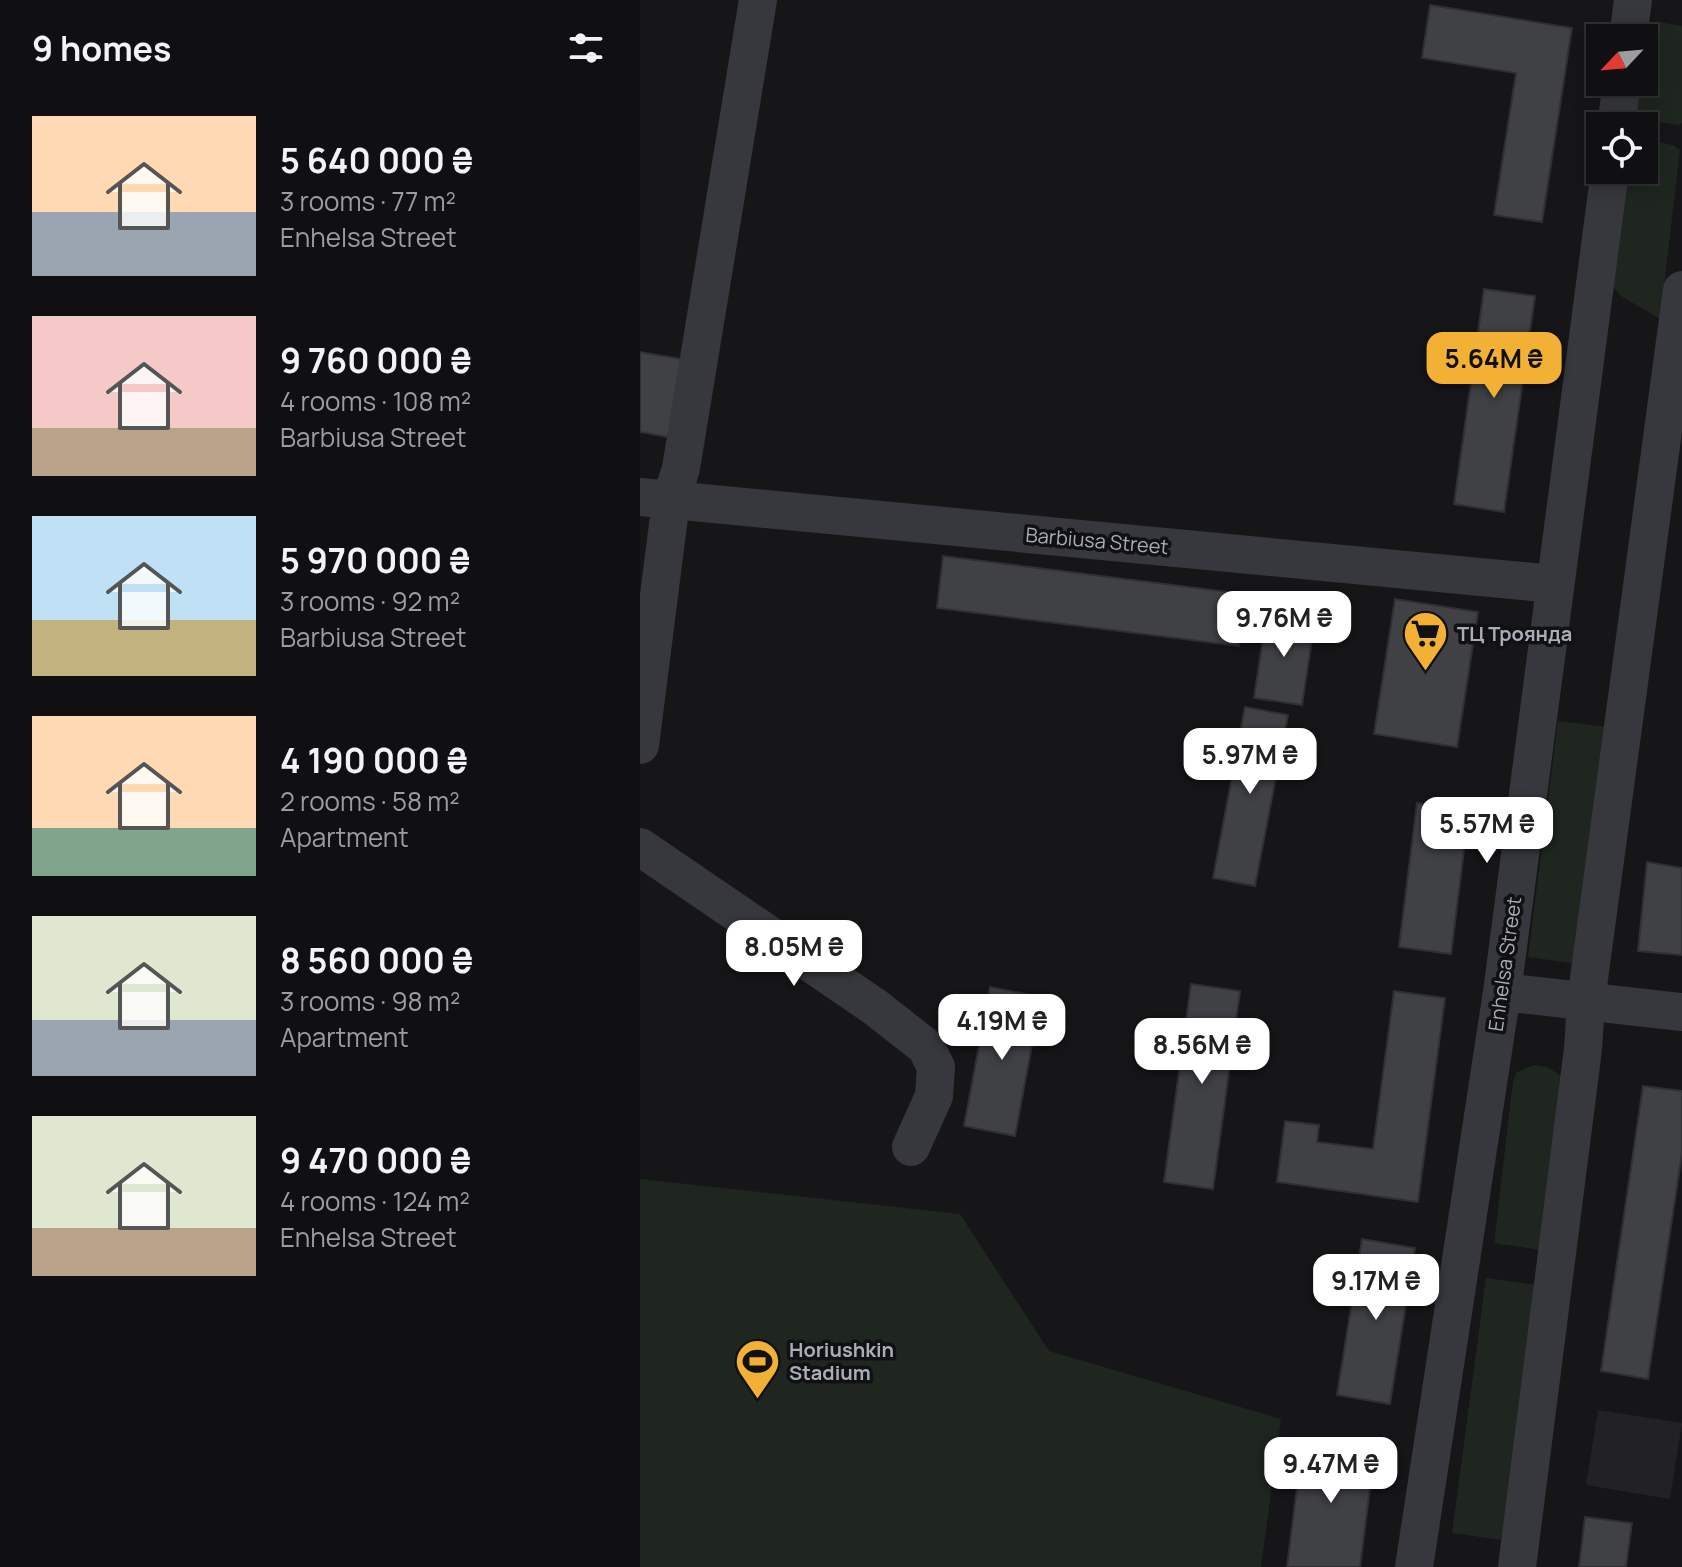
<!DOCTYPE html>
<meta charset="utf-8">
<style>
:root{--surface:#101012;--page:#19191b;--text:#f1f3f6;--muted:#9c9d9f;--line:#303032;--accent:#f2b134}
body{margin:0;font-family:Manrope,sans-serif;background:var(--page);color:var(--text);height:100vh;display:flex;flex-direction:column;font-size:30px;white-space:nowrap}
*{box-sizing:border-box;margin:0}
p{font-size:26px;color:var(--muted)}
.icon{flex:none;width:44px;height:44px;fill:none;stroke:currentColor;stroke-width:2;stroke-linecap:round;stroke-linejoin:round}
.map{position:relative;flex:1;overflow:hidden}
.panel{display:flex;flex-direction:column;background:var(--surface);width:640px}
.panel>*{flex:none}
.needle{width:52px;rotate:244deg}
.fabs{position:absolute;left:946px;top:24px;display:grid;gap:16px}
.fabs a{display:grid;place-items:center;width:72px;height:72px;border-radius:0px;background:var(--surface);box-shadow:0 4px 20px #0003,0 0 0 2px var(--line);font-size:40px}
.price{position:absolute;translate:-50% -68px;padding:0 18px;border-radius:16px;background:#fff;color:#222;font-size:26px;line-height:52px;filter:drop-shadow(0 2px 4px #0008)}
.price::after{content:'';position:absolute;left:50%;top:48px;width:24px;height:18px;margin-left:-12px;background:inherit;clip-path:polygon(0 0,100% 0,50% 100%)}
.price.on{background:var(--accent);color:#111}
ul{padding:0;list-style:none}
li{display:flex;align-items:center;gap:24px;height:200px;padding:0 32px}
li span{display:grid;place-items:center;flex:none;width:224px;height:160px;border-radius:0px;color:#555}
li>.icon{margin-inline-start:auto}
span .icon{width:96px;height:96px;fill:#fffc;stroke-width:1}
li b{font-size:34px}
h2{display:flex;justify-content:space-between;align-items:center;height:96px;padding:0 32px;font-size:34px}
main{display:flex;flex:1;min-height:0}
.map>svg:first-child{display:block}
.built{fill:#222225}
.green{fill:#1e261f}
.building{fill:#404145;stroke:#303034;stroke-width:2}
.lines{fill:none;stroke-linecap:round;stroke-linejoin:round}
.minor{stroke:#37383d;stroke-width:38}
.labels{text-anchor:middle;stroke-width:7;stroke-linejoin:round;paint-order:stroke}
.street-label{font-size:20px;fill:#a8adb8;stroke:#111113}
.poi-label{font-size:20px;font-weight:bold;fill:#a8adb8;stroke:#111113;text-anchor:start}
</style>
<main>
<section class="panel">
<h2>9 homes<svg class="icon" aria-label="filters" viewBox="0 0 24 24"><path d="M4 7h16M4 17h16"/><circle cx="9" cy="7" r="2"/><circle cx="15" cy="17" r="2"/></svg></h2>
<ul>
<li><span style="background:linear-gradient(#ffd9b3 60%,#9aa5b1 0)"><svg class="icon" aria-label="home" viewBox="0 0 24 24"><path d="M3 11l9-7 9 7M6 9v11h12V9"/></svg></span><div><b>5 640 000 ₴</b><p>3 rooms · 77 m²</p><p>Enhelsa Street</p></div></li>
<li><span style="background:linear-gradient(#f6c9c9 70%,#b9a48a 0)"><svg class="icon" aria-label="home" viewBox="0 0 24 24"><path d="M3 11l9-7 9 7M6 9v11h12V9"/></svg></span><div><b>9 760 000 ₴</b><p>4 rooms · 108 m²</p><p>Barbiusa Street</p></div></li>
<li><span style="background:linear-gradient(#bfe0f5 65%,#c2b280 0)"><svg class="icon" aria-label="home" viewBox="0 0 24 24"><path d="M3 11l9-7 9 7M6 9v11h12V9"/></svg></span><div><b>5 970 000 ₴</b><p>3 rooms · 92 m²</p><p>Barbiusa Street</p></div></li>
<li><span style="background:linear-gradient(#ffd9b3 70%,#7fa58c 0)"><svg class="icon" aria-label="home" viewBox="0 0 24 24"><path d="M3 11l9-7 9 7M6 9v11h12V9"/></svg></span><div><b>4 190 000 ₴</b><p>2 rooms · 58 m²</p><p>Apartment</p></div></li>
<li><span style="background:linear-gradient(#dfe7d0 65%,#9aa5b1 0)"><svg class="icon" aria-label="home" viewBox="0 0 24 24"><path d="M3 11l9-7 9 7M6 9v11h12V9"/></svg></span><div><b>8 560 000 ₴</b><p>3 rooms · 98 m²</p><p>Apartment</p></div></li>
<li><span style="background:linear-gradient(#dfe7d0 70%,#b9a48a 0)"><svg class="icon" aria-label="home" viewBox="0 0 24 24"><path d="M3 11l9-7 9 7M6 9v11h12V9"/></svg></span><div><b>9 470 000 ₴</b><p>4 rooms · 124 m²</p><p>Enhelsa Street</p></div></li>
</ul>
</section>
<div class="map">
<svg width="1042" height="1567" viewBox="0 0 1042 1567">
<rect width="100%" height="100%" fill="#161618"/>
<path class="built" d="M958 1410 1042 1423 1030 1499 946 1485Z"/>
<path class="green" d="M1019 22 1042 26V123L1038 125 999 118 993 110 998 82H1004C1004 60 998 36 1019 22Z
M1004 140 1033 145 1040 150 1020 319 981 296 973 287 987 170H1004Z
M918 721 968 727 938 964 888 957Z
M894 1065 907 1067 923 1077 901 1250 854 1243 873 1081 877 1072Z
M0 1179 320 1214 409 1351 641 1419 621 1567H0Z
M846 1278 896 1285 862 1540 812 1533Z"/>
<path class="building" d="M790 5 932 28 902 222 854 215 876 73 782 58Z
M844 289 895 296 864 512 814 504Z
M0 352 53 361 40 439 0 432Z
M303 556 605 594 599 646 297 608Z
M755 599 838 612 817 747 734 734Z
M627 612 675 620 662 705 614 698Z
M605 707 648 715 615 886 573 878Z
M777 803 829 810 811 954 759 947Z
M1007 862 1042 868V955L998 951Z
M551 984 600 991 573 1189 524 1182Z
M350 987 401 997 375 1136 324 1126Z
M754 991 805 998 778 1202 637 1182 645 1121 679 1125 677 1142 733 1149Z
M1003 1086 1042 1091V1153L1008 1379 961 1371Z
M722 1239 775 1248 750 1404 697 1395Z
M663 1439 735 1448 720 1567H647Z
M945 1517 992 1523 986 1567H939Z"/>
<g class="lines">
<path class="minor" d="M988 38 993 0
M976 126 982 82
M0 497 914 584
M0 745 31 501 41 468 118 0
M0 847 235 1007 286 1047 296 1067 294 1096 271 1147
M862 992 1042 1012
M774 1567 862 992 970 170
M877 1567 943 1049 946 1001 1042 290"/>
</g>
<defs>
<symbol id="supermarket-pin" viewBox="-11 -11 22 30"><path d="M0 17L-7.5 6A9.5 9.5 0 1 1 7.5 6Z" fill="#f2b134" stroke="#111113"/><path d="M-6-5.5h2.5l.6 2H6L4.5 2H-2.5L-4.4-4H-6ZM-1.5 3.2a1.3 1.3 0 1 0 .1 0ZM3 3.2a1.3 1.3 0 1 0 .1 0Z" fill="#111"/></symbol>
<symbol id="stadium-pin" viewBox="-11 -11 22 30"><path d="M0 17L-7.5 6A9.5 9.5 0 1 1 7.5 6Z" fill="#f2b134" stroke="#111113"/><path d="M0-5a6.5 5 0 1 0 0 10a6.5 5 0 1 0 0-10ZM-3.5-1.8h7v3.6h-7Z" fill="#111"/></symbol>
</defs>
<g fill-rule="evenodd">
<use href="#supermarket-pin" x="760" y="608" width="51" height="69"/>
<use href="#stadium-pin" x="92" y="1336" width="51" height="69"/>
</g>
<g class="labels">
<g class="street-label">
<text transform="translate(457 541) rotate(5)" y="7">Barbiusa Street</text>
<text transform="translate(865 964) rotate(-82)" y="7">Enhelsa Street</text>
</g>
<g class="poi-label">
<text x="817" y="641">ТЦ Троянда</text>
<text x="149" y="1357">Horiushkin<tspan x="149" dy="23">Stadium</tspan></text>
</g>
</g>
</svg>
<div class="fabs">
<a><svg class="needle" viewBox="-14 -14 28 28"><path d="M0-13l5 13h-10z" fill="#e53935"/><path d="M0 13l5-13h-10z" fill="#9c9d9f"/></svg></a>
<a><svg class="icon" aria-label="locate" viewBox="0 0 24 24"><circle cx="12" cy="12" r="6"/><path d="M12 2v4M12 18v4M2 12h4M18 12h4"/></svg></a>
</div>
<b class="price on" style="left:854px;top:400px">5.64M ₴</b>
<b class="price" style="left:644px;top:659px">9.76M ₴</b>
<b class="price" style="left:610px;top:796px">5.97M ₴</b>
<b class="price" style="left:847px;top:865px">5.57M ₴</b>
<b class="price" style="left:154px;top:988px">8.05M ₴</b>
<b class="price" style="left:362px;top:1062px">4.19M ₴</b>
<b class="price" style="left:562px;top:1086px">8.56M ₴</b>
<b class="price" style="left:736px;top:1322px">9.17M ₴</b>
<b class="price" style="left:691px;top:1505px">9.47M ₴</b>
</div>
</main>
